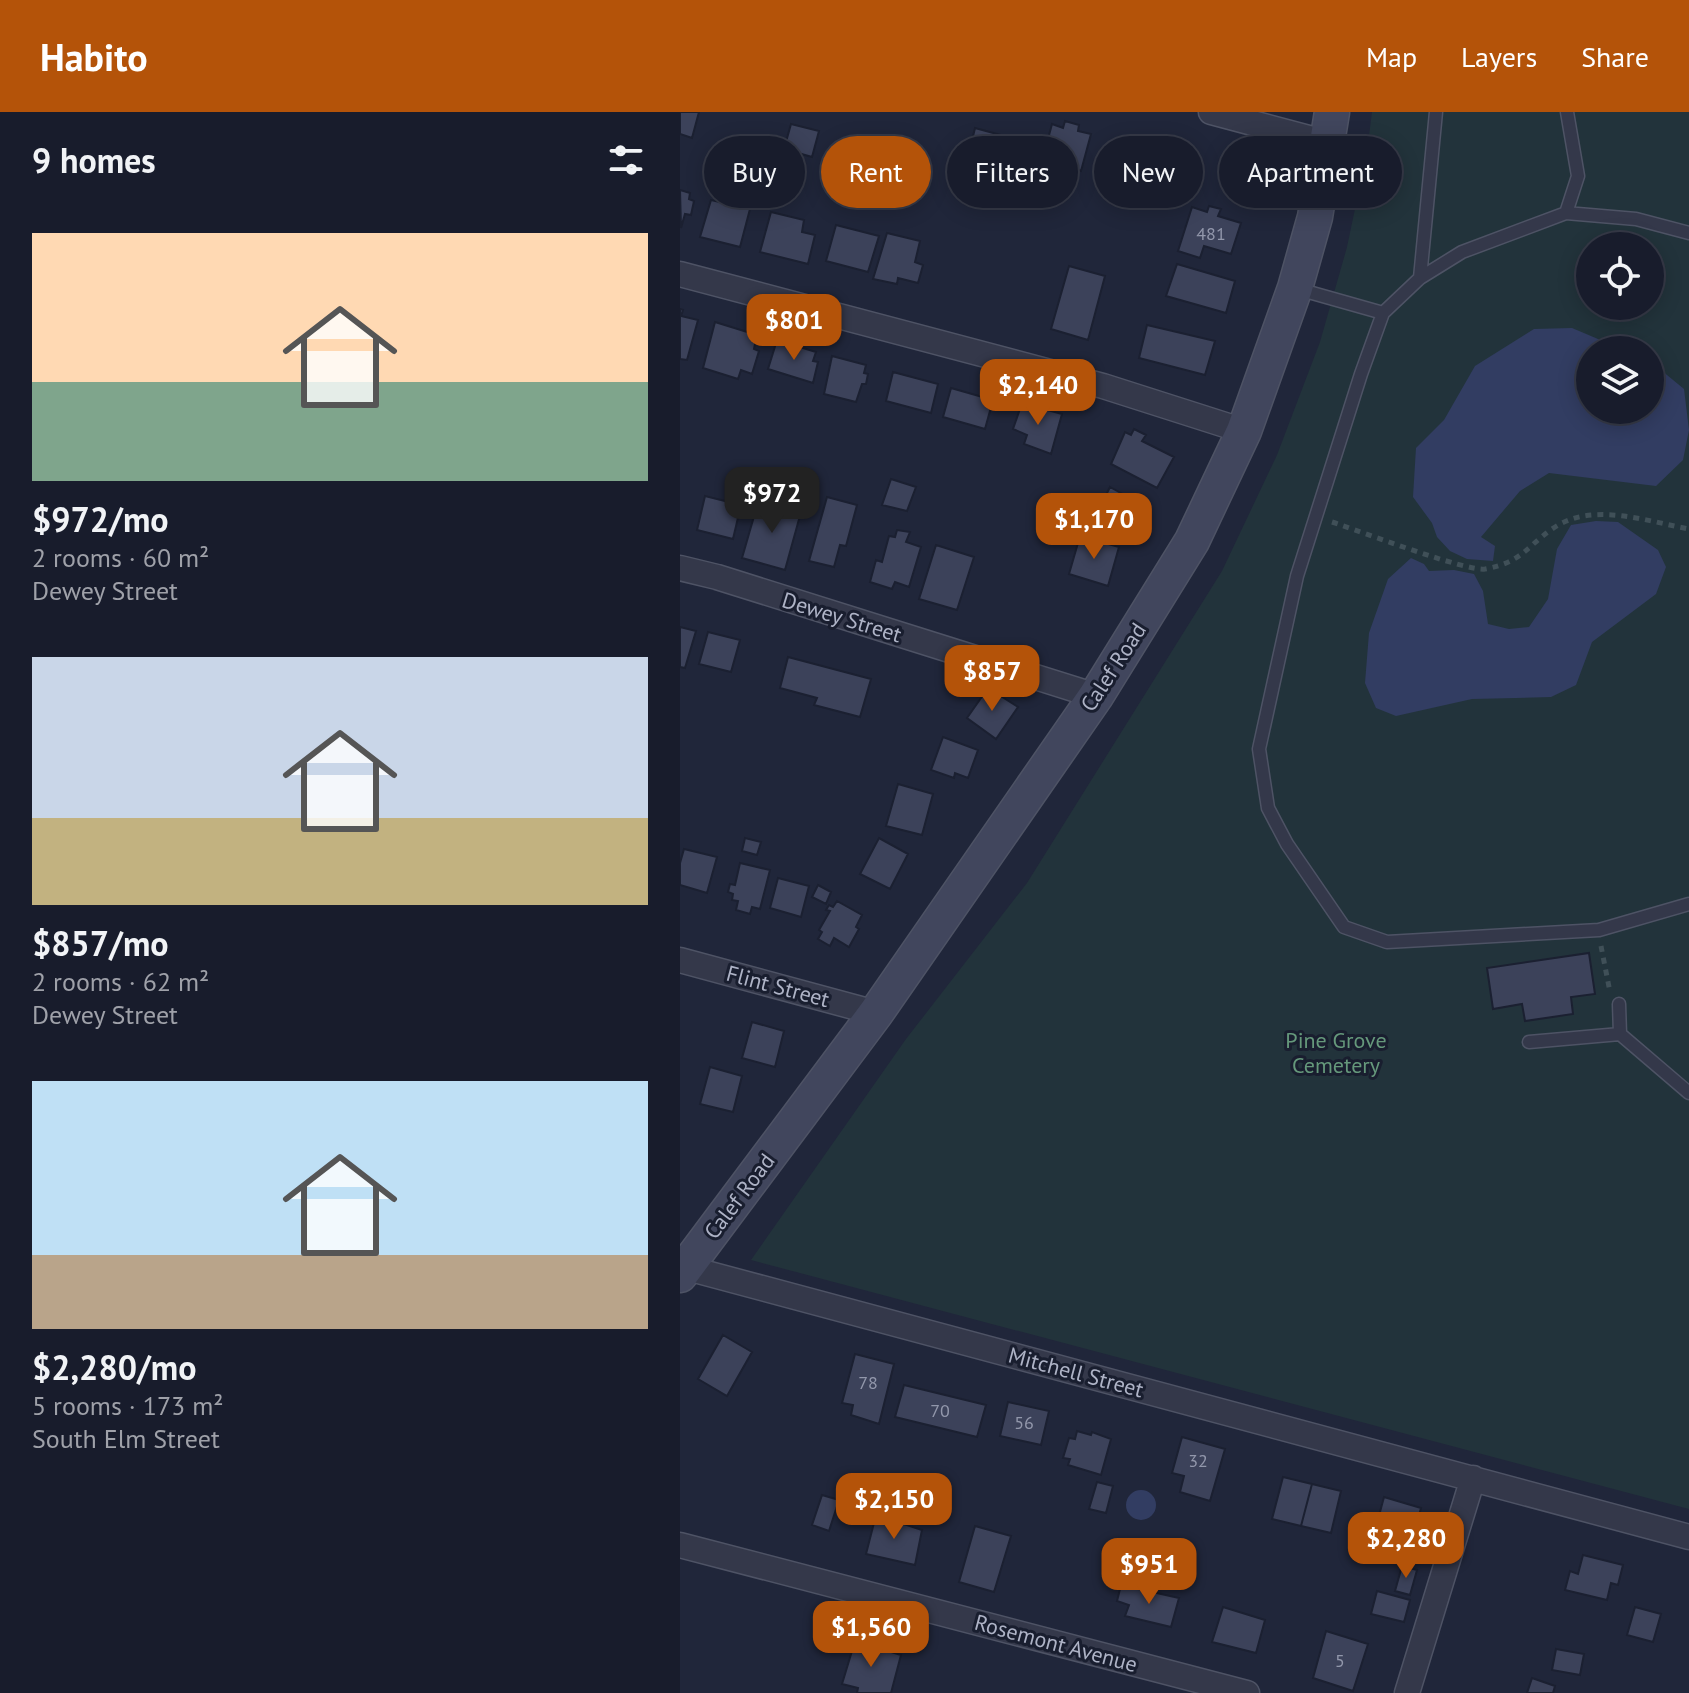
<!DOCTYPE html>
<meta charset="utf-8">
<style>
:root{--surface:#181c2c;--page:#252938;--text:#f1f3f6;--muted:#9fa1a9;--line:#363a48;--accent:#b45309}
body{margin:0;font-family:"PT Sans",sans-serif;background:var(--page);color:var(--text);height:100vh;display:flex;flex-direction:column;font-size:30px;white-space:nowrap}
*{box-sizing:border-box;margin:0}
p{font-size:26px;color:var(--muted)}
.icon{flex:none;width:44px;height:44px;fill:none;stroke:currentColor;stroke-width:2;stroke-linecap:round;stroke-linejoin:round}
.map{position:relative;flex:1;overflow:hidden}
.sheet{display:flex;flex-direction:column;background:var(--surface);width:680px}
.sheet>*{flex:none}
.banner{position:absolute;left:24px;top:24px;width:760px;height:72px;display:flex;gap:16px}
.fabs{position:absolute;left:896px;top:120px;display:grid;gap:16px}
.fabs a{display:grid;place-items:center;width:88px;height:88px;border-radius:50%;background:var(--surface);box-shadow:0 4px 20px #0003,0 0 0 2px var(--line);font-size:40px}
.price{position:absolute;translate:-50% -68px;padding:0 18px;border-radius:16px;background:var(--accent);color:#fff;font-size:26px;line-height:52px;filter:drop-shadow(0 2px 4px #0008)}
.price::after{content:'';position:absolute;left:50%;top:48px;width:24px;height:18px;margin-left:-12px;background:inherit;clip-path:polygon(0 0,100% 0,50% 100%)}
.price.on{background:#222;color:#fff}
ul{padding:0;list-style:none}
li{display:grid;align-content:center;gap:16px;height:424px;padding:0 32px}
li span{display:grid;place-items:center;height:248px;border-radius:0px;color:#555}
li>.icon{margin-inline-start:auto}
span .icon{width:144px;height:144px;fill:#fffc;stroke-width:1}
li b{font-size:34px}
h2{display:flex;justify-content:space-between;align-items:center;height:96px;padding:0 32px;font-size:34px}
.pill{padding:0 28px;border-radius:36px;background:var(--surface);box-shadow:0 4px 20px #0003,0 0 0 2px var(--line);font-size:28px;line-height:72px}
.pill.on{background:var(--accent);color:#fff}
header{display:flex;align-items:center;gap:48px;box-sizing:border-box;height:112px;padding:0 40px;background:var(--accent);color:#fff}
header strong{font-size:38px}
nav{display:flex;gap:44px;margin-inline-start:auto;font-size:28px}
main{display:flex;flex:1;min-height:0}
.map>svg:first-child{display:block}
.green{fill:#22333b;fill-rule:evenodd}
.water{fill:#323d62}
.building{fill:#3c425a;stroke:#1b2031;stroke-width:2}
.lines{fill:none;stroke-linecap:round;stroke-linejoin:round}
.service-casing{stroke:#4e5365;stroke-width:15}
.minor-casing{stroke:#4e5365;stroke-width:27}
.secondary-casing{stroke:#4e5365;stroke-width:37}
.path{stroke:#405058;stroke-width:5;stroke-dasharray:6 6;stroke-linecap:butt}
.service{stroke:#34384a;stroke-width:12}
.minor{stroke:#34384a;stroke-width:24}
.secondary{stroke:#41465d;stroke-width:34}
.labels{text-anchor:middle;stroke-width:6;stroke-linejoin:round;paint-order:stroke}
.number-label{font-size:18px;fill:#9297ab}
.street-label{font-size:22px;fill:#aeb3c6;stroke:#191e2f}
.park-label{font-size:22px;fill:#65987b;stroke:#191e2f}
</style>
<header>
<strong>Habito</strong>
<nav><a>Map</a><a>Layers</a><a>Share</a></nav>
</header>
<main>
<section class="sheet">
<h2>9 homes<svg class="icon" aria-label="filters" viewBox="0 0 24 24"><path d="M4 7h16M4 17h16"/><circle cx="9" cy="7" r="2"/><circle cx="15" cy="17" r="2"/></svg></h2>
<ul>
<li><span style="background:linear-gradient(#ffd9b3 60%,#7fa58c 0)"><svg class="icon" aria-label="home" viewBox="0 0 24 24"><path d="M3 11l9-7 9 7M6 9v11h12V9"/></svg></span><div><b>$972/mo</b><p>2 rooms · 60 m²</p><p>Dewey Street</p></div></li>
<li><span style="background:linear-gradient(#c9d6e8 65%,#c2b280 0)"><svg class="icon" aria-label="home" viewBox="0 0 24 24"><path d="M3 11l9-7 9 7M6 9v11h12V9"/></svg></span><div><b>$857/mo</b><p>2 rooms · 62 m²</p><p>Dewey Street</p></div></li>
<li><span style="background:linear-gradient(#bfe0f5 70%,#b9a48a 0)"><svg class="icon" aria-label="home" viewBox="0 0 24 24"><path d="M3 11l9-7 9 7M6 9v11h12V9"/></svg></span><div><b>$2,280/mo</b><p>5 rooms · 173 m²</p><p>South Elm Street</p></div></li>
</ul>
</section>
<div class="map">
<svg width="1009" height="1581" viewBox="0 0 1009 1581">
<rect width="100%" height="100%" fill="#20263a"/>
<path class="green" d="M692 0H1009V1397L71 1148 226 927 347 771 542 459 597 343 640 230 667 135 687 40ZM910 134H970V194H910ZM910 238H970V298H910Z"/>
<path class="water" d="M892 216 944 238H910V298H970V249L1004 277 1009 318 1003 348 976 374 869 361 840 379 801 425 815 434 813 449 787 447 770 439 757 425 752 411 733 385 736 336 764 308 795 254 854 217Z
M916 409 938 410 978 438 986 455 976 482 912 530 896 573 871 585 792 587 716 604 696 596 685 571 689 521 708 467 731 446 744 452 749 459 774 458 794 462 803 479 808 512 829 517 849 515 868 487 877 437 891 413Z
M446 1393a15 15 0 1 1 30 0a15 15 0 1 1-30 0Z"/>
<path class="building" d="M0 0H19L12 26 0 22Z
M385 9 399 13 398 19 411 22 401 59 377 52 376 57 361 53 372 12 383 16Z
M111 12 139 19 132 45 104 37Z
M295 16 328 25 317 70 284 62Z
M0 78 10 81 9 87 14 89 11 103 5 102 1 116Z
M31 88 70 97 60 135 20 125Z
M529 94 541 97 538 104 561 111 551 142 524 134 520 146 498 139 512 95 527 100Z
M91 100 124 108 122 120 135 123 128 152 80 140Z
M156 113 199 124 188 160 146 149Z
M207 121 240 129 235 150 243 153 238 171 218 166 217 172 193 167Z
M497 152 555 169 546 201 486 184Z
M389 154 425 164 408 228 371 217Z
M0 197 3 198 1 204 18 208 7 248 0 247Z
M35 210 77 223 74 237 79 239 72 262 61 258 58 267 23 256Z
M467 213 535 229 525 263 459 246Z
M97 228 136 240 133 249 138 250 133 271 88 257Z
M152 244 186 253 184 261 188 262 186 272H182L176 290 144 282Z
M213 260 258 272 251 301 206 289Z
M271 276 313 288 305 317 263 305Z
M342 291 382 302 371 342 344 332 347 323 333 317Z
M454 317 466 323 462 329 494 345 477 376 431 352 445 320 451 323Z
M211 367 236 375 227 399 202 393Z
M430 375 464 394 447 425 413 409Z
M25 384 61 393 53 427 17 418Z
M147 385 177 393 166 434 160 433 154 455 129 449Z
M79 387 121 400 105 458 62 446Z
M217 418 230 420 226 430 241 435 229 475 215 470 212 477 190 470 196 448 202 450 209 424 215 425Z
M400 424 439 435 428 474 389 462Z
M256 433 294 445 277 498 239 487Z
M0 515 16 519 5 556 0 555Z
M28 520 60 528 51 560 19 552Z
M108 545 191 567 180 605 134 593 137 586 100 576Z
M308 576 338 595 316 627 287 606Z
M263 625 298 638 288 666 275 661 274 666 251 658Z
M218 672 253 682 242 723 206 714Z
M65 726 81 730 77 743 62 739Z
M199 726 228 742 210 777 180 762Z
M4 737 37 745 27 781 0 773V751Z
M60 751 90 758 80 797 72 795 70 802 56 798 58 789 52 788 53 782 48 780 50 772 55 773Z
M98 766 129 774 121 805 90 796Z
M138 773 151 780 146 792 132 785Z
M157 789 182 803 176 815 179 817 169 835 154 826 150 834 138 827 142 820 139 818 150 799 146 798 149 793 153 795Z
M909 841 915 882 891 885 893 902 845 909 842 892 813 897 807 856Z
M72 910 104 919 95 955 62 946Z
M30 955 62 964 53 1000 20 992Z
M43 1223 72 1240 47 1284 18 1267Z
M175 1242 214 1252 199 1312 171 1303 173 1293 162 1291Z
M224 1273 306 1293 297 1325 215 1305Z
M328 1290 369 1299 361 1333 320 1324Z
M397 1319 411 1323 412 1320 431 1327 421 1363 388 1353 390 1347 383 1346 389 1326 395 1327Z
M502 1325 545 1337 530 1389 500 1380 504 1364 492 1361Z
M603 1365 632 1372 621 1414 592 1407Z
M417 1370 433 1374 426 1401 409 1397Z
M632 1372 661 1379 651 1421 621 1414Z
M142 1383 159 1388 149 1419 132 1413Z
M704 1385 741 1396 730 1436 693 1426Z
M196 1403 242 1418 235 1453 186 1442Z
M295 1414 331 1424 314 1480 279 1470Z
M903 1443 943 1453 938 1473 931 1471 927 1488 885 1478 890 1459 898 1462Z
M722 1454 737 1458 730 1483 715 1479Z
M441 1473 499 1486 491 1515 445 1504 449 1493 437 1489Z
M697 1479 730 1488 724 1510 691 1502Z
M543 1495 585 1508 576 1541 532 1530Z
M955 1495 981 1502 973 1530 947 1523Z
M646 1519 688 1532 673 1579 633 1566Z
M175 1529 221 1543 211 1581H177L178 1576 162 1572Z
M876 1537 904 1542 900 1563 872 1558Z
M852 1566 875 1574 873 1581H847Z"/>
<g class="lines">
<defs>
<path id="service" d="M886 101 898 64 887 0
M1009 121 956 107 886 101 782 140 740 166 703 201 681 262 617 464 579 637 588 696 607 732 664 815 707 830 919 818 1009 792
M740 166 756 0
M618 177 703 201
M939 892 940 922
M849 930 940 922 1009 981"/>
<path id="minor" d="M531 0 648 31
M0 162 423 274 564 319
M0 456 37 465 416 584
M0 848 196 901
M0 1154 1009 1425
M0 1433 567 1581
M727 1581 793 1366"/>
<path id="secondary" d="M0 1163 196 901 416 584 512 429 564 319 615 176 635 105 652 0"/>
</defs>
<use href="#service" class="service-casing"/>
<use href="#minor" class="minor-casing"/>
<use href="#secondary" class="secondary-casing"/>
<path class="path" d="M652 410C677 418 787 460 805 457 842 450 845 436 872 417 911 389 966 409 1009 417
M921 834 930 880"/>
<use href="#service" class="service"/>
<use href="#minor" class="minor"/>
<use href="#secondary" class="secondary"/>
</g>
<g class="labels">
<g class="number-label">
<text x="531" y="128">481</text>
<text x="188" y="1277">78</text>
<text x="260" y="1305">70</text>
<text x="344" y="1317">56</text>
<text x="518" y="1355">32</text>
<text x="660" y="1555">5</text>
</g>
<g class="street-label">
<text transform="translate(162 505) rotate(17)" y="8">Dewey Street</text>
<text transform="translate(433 555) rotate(-57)" y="8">Calef Road</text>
<text transform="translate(98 874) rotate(15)" y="8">Flint Street</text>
<text transform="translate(59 1084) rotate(-53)" y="8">Calef Road</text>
<text transform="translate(396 1260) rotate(15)" y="8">Mitchell Street</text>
<text transform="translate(376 1531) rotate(15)" y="8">Rosemont Avenue</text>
</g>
<g class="park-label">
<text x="656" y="936">Pine Grove<tspan x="656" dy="25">Cemetery</tspan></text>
</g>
</g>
</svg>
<div class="fabs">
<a><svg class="icon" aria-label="locate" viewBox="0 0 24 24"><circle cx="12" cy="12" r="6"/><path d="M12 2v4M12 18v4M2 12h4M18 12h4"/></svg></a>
<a><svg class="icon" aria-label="layers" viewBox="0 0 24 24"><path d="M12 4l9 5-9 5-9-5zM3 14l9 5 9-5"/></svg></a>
</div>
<b class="price" style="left:114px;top:250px">$801</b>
<b class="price" style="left:358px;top:315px">$2,140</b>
<b class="price on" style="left:92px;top:423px">$972</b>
<b class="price" style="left:414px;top:449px">$1,170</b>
<b class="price" style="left:312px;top:601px">$857</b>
<b class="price" style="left:214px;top:1429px">$2,150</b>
<b class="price" style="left:726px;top:1468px">$2,280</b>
<b class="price" style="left:469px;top:1494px">$951</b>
<b class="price" style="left:191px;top:1557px">$1,560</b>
<div class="banner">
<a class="pill">Buy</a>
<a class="pill on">Rent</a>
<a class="pill">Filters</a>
<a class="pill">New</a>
<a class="pill">Apartment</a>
</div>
</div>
</main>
